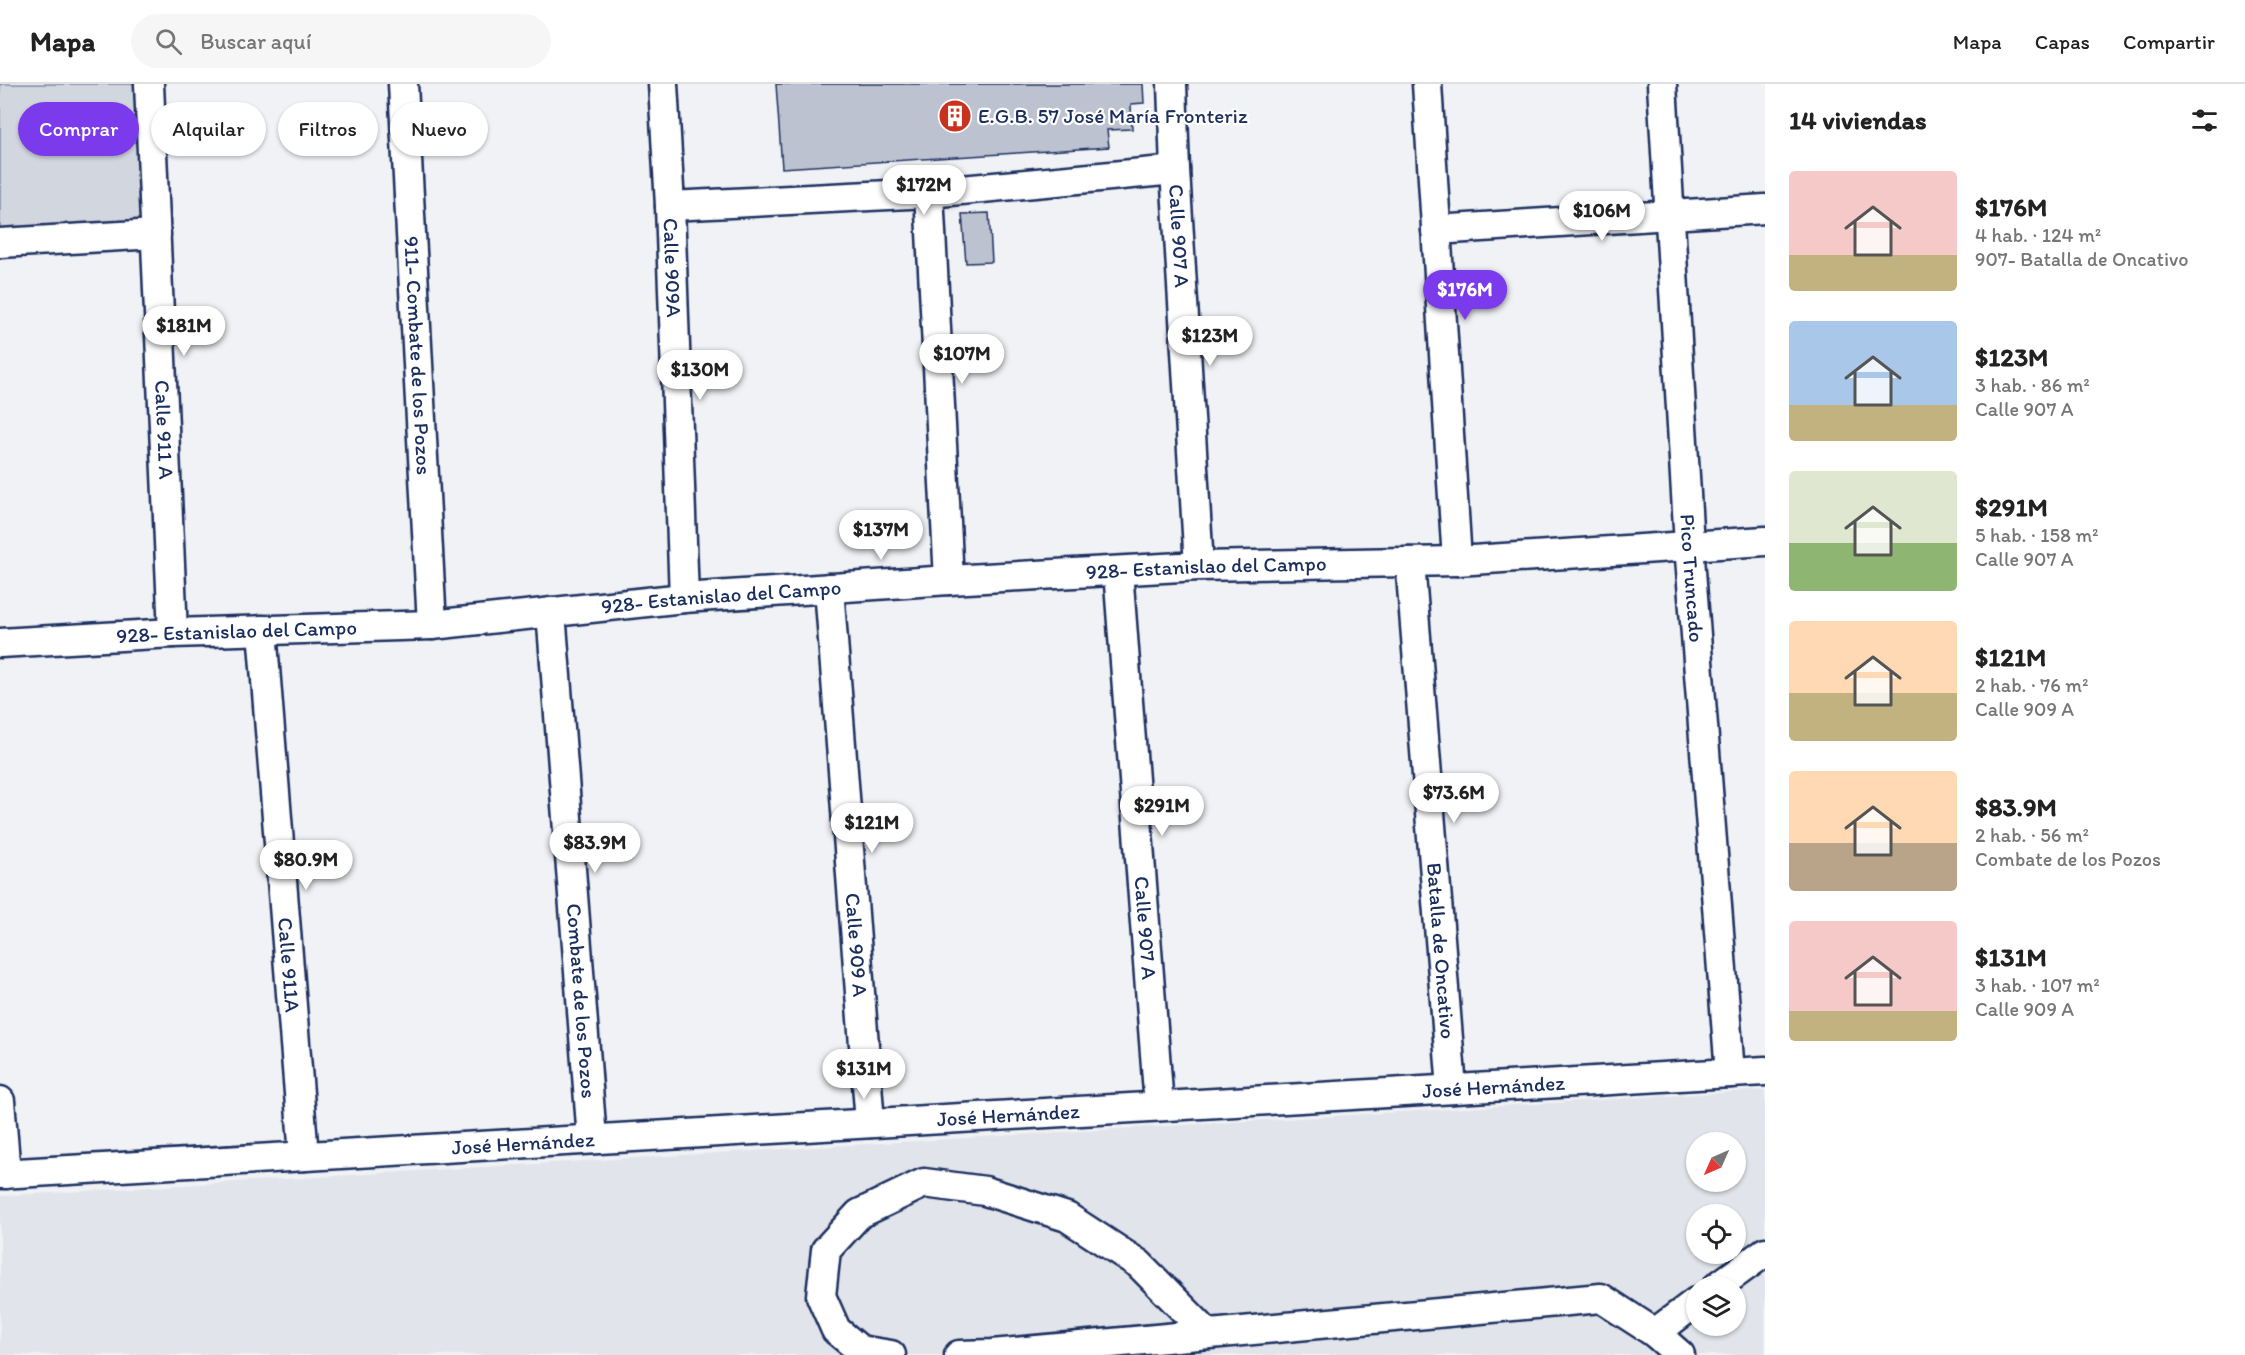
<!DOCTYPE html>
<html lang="es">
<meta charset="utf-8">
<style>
:root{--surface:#fff;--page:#f6f6f6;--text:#222;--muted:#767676;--line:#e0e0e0;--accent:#7c3aed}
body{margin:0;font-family:Itim,sans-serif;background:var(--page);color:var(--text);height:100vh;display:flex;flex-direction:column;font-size:22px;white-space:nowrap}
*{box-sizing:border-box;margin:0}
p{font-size:20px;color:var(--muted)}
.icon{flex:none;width:33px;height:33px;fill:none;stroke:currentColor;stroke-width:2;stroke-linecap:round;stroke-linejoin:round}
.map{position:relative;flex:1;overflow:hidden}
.details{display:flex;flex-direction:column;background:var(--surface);width:480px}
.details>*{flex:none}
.banner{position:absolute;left:18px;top:18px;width:570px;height:54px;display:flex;gap:12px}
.needle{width:39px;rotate:225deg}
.controls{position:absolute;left:1686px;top:1048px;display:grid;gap:12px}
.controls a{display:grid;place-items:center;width:60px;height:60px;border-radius:50%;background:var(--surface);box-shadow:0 2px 4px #0004;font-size:30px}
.price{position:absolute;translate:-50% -51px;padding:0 14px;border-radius:21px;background:#fff;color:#222;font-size:20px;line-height:39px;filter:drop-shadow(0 2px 3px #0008)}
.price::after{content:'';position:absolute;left:50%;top:36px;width:18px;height:14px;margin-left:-9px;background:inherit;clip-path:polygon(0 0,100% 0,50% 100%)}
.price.on{background:var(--accent);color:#fff}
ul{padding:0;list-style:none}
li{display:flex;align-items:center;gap:18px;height:150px;padding:0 24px}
li span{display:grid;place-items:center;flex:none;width:168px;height:120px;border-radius:6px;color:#555}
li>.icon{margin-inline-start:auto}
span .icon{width:72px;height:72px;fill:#fffc;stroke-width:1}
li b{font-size:26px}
h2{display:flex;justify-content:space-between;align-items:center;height:72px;padding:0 24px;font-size:26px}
.pill{padding:0 21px;border-radius:27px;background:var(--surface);box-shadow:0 2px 4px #0004;font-size:21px;line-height:54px}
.pill.on{background:var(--accent);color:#fff}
header{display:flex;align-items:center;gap:36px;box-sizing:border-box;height:84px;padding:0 30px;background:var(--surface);border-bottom:2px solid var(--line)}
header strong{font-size:28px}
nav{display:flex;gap:33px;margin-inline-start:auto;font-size:21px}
.search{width:420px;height:54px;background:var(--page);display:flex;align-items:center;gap:15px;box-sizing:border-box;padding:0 21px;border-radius:33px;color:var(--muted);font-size:22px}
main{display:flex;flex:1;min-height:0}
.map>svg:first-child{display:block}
.built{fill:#e1e4ea;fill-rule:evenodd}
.green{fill:#d2d6df;stroke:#76829e;stroke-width:1.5}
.building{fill:#bcc2d0;stroke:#1b2f5e;stroke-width:1.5}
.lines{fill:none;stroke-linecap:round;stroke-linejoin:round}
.minor-casing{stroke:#1b2f5e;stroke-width:33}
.minor{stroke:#fff;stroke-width:28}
.labels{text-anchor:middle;stroke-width:4.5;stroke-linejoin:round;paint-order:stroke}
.poi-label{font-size:21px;fill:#1b2f5e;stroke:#fff;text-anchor:start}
.street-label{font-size:21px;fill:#1b2f5e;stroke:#fff}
</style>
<header>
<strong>Mapa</strong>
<div class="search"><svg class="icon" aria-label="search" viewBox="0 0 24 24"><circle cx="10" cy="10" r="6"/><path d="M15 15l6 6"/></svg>Buscar aquí</div>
<nav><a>Mapa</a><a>Capas</a><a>Compartir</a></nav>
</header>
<main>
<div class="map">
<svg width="1765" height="1271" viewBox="0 0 1765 1271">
<rect width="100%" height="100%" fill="#f1f2f5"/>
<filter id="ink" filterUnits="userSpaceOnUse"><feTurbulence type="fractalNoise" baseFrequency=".0167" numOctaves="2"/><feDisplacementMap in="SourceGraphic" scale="12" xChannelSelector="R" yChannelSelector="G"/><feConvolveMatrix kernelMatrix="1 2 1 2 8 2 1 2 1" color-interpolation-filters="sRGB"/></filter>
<g filter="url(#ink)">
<path class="built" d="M1765 1006V1271H0V1112ZM1696 1059H1736V1098H1696ZM1696 1131H1736V1170H1696ZM1696 1203H1736V1242H1696Z"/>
<path class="green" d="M0 0H149L156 150 0 159Z"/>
<path class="building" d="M776 0H1143L1144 19 1131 20 1132 45 1107 46 1109 63 782 84Z
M989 129 992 178 966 179 962 130Z"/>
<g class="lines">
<defs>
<g id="minor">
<path id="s1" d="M149 0 173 549"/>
<path id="s2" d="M403 0 432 541"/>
<path id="s3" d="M663 0 670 122 684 514"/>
<path id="s4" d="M1172 0 1175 86 1199 482"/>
<path d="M1427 0 1457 477"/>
<path id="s5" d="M1662 0 1689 461 1730 989"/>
<path d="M929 109 949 496"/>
<path d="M670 122 929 109 1175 86"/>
<path d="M1436 146 1765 125"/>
<path d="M0 159 156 150"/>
<path id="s6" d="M1410 478 1452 1005"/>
<path id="s7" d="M1118 487 1159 1022"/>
<path id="s8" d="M829 504 870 1039"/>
<path id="s9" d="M551 528 592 1055"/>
<path id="s10" d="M262 546 304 1072"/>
<path id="s11" d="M0 559 173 549 432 541 684 514 949 496 1199 482 1457 477 1765 457"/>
<path d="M0 1017 6 1090"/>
<path id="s12" d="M0 1090 1765 987"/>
<path d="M1717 1203 1765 1168"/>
<path d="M1655 1249 1696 1218"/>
<path d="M891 1271 860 1266 836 1246 821 1212 826 1166 859 1130 924 1099 985 1107 1067 1133 1139 1180 1208 1250"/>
<path d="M959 1271 992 1270 1601 1214 1655 1249 1680 1271"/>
</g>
</defs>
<use href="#minor" class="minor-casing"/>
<use href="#minor" class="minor"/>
</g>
</g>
<defs>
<symbol id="building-disc" viewBox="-11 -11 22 22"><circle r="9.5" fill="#c8321e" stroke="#fff"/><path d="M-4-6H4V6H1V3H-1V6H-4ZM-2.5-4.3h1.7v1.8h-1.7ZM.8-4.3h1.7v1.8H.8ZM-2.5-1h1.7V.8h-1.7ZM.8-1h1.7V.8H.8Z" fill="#fff"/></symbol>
</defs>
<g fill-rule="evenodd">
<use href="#building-disc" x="936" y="13" width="38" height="38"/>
</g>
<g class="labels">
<g class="poi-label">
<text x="978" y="39">E.G.B. 57 José María Fronteriz</text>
</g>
<g class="street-label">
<text dy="7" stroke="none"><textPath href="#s4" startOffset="152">Calle 907 A</textPath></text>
<text dy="7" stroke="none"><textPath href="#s3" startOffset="184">Calle 909A</textPath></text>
<text dy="7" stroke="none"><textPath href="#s2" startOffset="272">911- Combate de los Pozos</textPath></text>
<text dy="7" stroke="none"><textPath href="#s1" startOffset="346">Calle 911 A</textPath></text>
<text dy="7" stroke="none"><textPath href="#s11" startOffset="1209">928- Estanislao del Campo</textPath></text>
<text dy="7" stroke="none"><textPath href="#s5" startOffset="495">Pico Truncado</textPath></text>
<text dy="7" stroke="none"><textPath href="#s11" startOffset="723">928- Estanislao del Campo</textPath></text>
<text dy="7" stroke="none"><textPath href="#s11" startOffset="237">928- Estanislao del Campo</textPath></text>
<text dy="7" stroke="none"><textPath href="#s7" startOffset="358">Calle 907 A</textPath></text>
<text dy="7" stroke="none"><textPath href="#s8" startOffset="358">Calle 909 A</textPath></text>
<text dy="7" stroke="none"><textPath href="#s6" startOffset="390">Batalla de Oncativo</textPath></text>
<text dy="7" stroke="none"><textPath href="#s10" startOffset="336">Calle 911A</textPath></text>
<text dy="7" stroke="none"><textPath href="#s9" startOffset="390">Combate de los Pozos</textPath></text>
<text dy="7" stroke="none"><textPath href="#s12" startOffset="1496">José Hernández</textPath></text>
<text dy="7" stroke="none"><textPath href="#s12" startOffset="1010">José Hernández</textPath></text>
<text dy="7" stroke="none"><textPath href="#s12" startOffset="524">José Hernández</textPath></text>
</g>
</g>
</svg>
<div class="controls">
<a><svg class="needle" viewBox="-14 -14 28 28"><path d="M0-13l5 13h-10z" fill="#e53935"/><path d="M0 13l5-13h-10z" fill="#767676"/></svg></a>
<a><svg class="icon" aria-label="locate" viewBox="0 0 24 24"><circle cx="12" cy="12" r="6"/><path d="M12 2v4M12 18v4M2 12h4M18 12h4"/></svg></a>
<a><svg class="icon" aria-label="layers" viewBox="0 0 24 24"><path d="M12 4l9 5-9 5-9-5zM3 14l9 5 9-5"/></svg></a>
</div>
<b class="price" style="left:924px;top:132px">$172M</b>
<b class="price" style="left:1602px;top:158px">$106M</b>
<b class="price on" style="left:1465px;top:237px">$176M</b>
<b class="price" style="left:184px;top:273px">$181M</b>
<b class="price" style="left:1210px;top:283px">$123M</b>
<b class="price" style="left:962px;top:301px">$107M</b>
<b class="price" style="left:700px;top:317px">$130M</b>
<b class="price" style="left:881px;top:477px">$137M</b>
<b class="price" style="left:1454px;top:740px">$73.6M</b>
<b class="price" style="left:1162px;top:753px">$291M</b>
<b class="price" style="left:872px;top:770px">$121M</b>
<b class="price" style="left:595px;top:790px">$83.9M</b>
<b class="price" style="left:306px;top:807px">$80.9M</b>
<b class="price" style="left:864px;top:1016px">$131M</b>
<div class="banner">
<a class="pill on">Comprar</a>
<a class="pill">Alquilar</a>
<a class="pill">Filtros</a>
<a class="pill">Nuevo</a>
</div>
</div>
<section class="details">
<h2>14 viviendas<svg class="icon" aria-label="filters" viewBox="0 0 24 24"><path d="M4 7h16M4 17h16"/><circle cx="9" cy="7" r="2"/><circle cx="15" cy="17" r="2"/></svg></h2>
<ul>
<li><span style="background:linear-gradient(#f6c9c9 70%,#c2b280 0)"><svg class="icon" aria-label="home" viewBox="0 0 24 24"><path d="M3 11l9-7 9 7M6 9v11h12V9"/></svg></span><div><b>$176M</b><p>4 hab. · 124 m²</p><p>907- Batalla de Oncativo</p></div></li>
<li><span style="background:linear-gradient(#a9c7e8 70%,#c2b280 0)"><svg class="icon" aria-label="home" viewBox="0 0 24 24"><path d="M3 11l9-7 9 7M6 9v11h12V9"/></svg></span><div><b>$123M</b><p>3 hab. · 86 m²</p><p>Calle 907 A</p></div></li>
<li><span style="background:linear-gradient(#dfe7d0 60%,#8fb573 0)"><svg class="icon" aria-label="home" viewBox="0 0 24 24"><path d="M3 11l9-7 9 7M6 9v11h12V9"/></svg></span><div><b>$291M</b><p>5 hab. · 158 m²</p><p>Calle 907 A</p></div></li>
<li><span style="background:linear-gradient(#ffd9b3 60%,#c2b280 0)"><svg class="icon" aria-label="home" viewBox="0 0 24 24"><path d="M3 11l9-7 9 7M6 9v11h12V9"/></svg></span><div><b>$121M</b><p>2 hab. · 76 m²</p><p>Calle 909 A</p></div></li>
<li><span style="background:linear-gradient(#ffd9b3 60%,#b9a48a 0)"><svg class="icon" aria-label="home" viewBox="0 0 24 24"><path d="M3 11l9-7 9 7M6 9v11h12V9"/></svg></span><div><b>$83.9M</b><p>2 hab. · 56 m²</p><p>Combate de los Pozos</p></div></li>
<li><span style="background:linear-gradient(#f6c9c9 75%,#c2b280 0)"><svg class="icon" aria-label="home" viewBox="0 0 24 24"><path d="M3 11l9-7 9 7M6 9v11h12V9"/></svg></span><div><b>$131M</b><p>3 hab. · 107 m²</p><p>Calle 909 A</p></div></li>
</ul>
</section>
</main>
